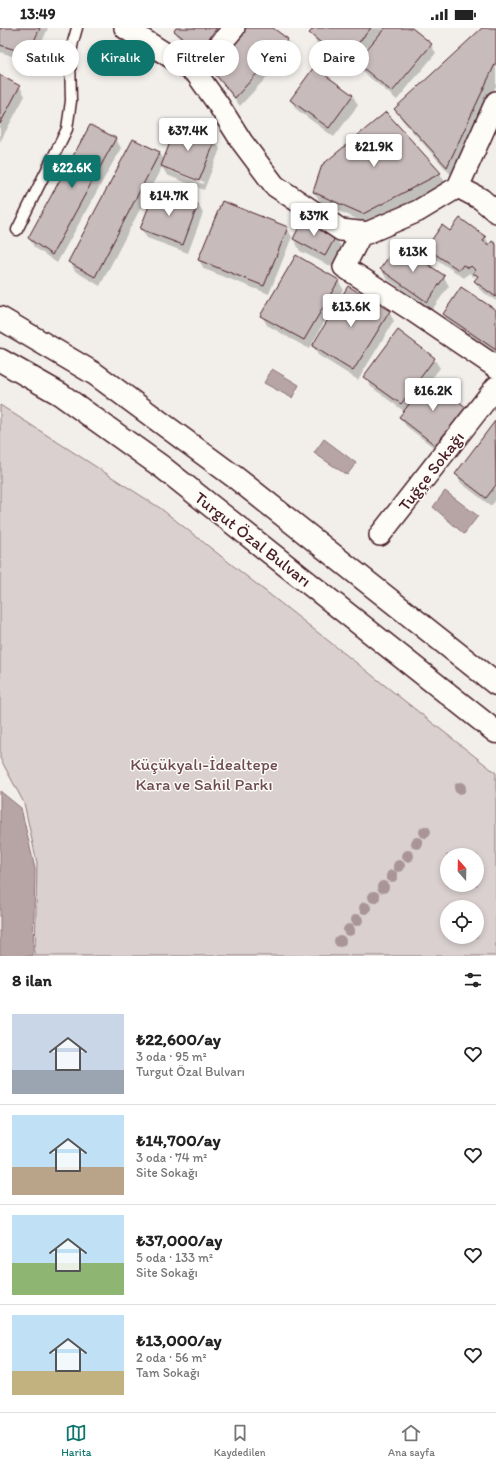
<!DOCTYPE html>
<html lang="tr">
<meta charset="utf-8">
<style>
:root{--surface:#fff;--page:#f2f2f2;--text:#222;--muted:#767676;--line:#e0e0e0;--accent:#0f766e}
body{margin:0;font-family:Itim,sans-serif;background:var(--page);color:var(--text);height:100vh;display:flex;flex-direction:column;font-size:15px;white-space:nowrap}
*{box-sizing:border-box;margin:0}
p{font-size:13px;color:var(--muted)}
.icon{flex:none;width:22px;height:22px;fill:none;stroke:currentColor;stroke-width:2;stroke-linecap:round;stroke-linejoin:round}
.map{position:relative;height:928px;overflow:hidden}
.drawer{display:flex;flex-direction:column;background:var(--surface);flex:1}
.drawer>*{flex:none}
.guide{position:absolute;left:12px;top:12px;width:472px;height:36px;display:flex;gap:8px}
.needle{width:26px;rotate:340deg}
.fabs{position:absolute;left:440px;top:820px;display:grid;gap:8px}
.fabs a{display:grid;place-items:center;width:44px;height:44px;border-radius:50%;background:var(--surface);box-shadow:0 2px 6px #0003;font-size:20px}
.price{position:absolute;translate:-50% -34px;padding:0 9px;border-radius:4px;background:#fff;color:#222;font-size:13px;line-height:26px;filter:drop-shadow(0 1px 2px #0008)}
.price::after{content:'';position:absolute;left:50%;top:24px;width:12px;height:9px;margin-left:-6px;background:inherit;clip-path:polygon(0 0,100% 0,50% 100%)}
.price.active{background:var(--accent);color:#fff}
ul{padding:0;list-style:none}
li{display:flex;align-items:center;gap:12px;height:100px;padding:0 12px}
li+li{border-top:1px solid var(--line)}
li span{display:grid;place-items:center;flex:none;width:112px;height:80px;border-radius:0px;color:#555}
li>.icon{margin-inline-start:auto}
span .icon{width:48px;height:48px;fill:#fffc;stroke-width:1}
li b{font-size:17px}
h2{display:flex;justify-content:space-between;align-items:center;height:48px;padding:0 12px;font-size:17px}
.pill{padding:0 14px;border-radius:18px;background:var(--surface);box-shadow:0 2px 6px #0003;font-size:14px;line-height:36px}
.pill.active{background:var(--accent);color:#fff}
.status{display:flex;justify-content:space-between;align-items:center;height:28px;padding:0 20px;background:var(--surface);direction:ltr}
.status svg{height:11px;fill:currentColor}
.dock{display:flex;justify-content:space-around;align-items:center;height:56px;border-top:1px solid var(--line);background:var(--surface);font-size:11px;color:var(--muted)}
.dock a{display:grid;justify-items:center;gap:2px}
.dock .active{color:var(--accent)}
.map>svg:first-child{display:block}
.green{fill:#d9d0cf;stroke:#92787d;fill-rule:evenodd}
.water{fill:#b7a5a6;stroke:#8b6f75}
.shadow{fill:#0003;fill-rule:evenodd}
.building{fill:#c8bbbb;stroke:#4a1f2b}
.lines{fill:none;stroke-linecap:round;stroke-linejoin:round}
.service-casing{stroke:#4a1f2b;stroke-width:13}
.minor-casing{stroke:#4a1f2b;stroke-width:24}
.trunk-casing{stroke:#4a1f2b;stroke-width:25}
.service{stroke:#fdfcf7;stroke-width:10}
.minor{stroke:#fdfcf7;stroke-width:21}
.trunk{stroke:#fdfcf7;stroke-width:22}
.tree{fill:#a99598}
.labels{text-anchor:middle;stroke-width:3;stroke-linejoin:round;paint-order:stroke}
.street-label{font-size:17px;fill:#4a1f2b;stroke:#fdfcf7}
.park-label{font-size:17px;fill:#6e4b54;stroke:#fdfcf7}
</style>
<div class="status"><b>13:49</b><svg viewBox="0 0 49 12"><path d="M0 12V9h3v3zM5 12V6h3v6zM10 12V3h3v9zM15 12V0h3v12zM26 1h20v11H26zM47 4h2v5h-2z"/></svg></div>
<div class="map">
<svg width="496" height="928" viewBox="0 0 496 928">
<rect width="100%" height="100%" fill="#f2efeb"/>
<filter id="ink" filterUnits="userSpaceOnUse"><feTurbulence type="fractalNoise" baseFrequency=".025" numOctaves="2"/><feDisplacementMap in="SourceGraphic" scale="8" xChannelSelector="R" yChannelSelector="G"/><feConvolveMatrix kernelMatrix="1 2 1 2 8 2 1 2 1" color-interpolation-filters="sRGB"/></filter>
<g filter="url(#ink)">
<path class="green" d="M0 377 160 480 496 745V928H35L37 835 24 775 0 730ZM447 827H477V857H447ZM447 879H477V909H447Z"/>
<path class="water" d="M272 341 299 357 292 370 264 355Z
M324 411 356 435 347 447 314 425Z
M445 463 478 488 464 506 433 479Z
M0 763 21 780 35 841 33 928H0Z"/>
<path class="shadow" d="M0 0H48L33 35 0 24Z
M177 0H229L204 31 180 12 175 3Z
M272 0 287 12 293 21 240 78 217 49 212 40Z
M315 0H411L431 17 436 25 397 72 362 43 357 34 370 19 368 18 348 42 316 14 311 5Z
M484 0H496V58L453 149 402 92 396 81Z
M315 40 353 68 358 77 334 109 296 81 291 72Z
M0 49 20 59 25 68 0 114Z
M386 86 440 146 447 157 370 197 321 175 314 164Z
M91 99 116 111 121 120 57 235 34 219 29 210Z
M134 112 160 125 164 132 215 112 220 121 204 162 167 147 162 139 100 258 75 243 70 234ZM168 140 204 154 203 156 168 142Z
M198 176 203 185 188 225 147 210 141 201Z
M304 192 335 209 342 220 332 239 300 223 294 211Z
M287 200 292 209 269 266 204 241 199 232Z
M450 204 485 209 490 217H496V273L480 262 475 253 478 250 476 247 474 249 469 245 464 250 433 229 428 220Z
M381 241 444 249 449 258 432 282 386 250Z
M338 252 343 261 309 321 267 297 262 288Z
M496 283V326L449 295 444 286Z
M389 284 394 293 358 352 318 327 313 318Z
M434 331 440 340 430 353 466 380 441 425 406 398 400 390 405 384 370 358 365 349Z
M495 394 496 472 491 478 461 455 456 446Z"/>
<path class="building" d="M0 0H40L28 26 0 17Z
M176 0H217L199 23 174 3Z
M242 0H273L288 11 235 70 210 40Z
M314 0H371L343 33 309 5Z
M385 0H412L432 16 392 64 356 34Z
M482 0H496V34L447 139 394 81Z
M314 39 353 67 329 100 290 72Z
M0 47 20 58 0 96Z
M386 84 441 145 363 186 313 164 322 137Z
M177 96 216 111 199 153 161 138Z
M90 97 116 110 52 227 28 210Z
M133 111 160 124 95 249 68 234Z
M156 160 198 176 183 217 140 201Z
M222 173 288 199 264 258 198 232Z
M460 190 486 209 483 213 489 217 492 213 496 216V269L474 253 478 248 473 245 475 242 471 238 469 240 463 237 459 242 426 220 442 197 450 203Z
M303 191 336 208 325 228 293 211Z
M398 216 445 248 427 274 380 241Z
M296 227 339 252 304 312 260 288Z
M348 258 390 283 353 343 312 318Z
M461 259 496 282V322L443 286Z
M398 302 435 330 401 376 363 349Z
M429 351 467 380 435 417 399 389Z
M495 393 496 457 486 470 455 446Z"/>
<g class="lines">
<defs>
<path id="service" d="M17 202 67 101 71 73 70 29 73 14 77 0"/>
<path id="minor" d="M125 0 196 45 218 76 242 114 275 158 341 202 367 205 418 183 458 159
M196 45 234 0
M458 159 496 74
M458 159 481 171 496 184
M362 204 344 239 413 283 496 339
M380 507 496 359"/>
<path id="trunk" d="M0 290 95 346 236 450 496 656
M0 332 60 366 162 439 496 704"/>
</defs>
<use href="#service" class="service-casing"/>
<use href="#minor" class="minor-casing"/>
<use href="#trunk" class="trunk-casing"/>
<use href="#service" class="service"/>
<use href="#minor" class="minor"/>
<use href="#trunk" class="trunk"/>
</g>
<g class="tree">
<circle cx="460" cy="760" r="6"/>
<circle cx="425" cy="804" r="6"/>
<circle cx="417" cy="815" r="6"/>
<circle cx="408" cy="828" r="6"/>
<circle cx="399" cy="838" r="6"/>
<circle cx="392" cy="848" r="6"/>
<circle cx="383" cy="859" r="6"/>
<circle cx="374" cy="869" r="6"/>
<circle cx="365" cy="880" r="6"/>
<circle cx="357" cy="892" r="6"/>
<circle cx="349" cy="902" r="6"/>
<circle cx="340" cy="913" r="6"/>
</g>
</g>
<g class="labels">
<g class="street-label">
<text transform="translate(431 443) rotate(-52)" y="6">Tuğçe Sokağı</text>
<text transform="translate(253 511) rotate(38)" y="6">Turgut Özal Bulvarı</text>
</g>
<g class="park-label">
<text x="204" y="742">Küçükyalı-İdealtepe<tspan x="204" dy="20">Kara ve Sahil Parkı</tspan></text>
</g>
</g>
</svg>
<div class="fabs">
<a><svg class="needle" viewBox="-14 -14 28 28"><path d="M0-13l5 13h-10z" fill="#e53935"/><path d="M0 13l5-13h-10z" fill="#767676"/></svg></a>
<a><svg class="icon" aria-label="locate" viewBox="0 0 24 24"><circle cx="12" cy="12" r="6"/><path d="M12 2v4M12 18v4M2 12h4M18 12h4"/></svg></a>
</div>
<b class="price" style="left:188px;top:124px">₺37.4K</b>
<b class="price" style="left:374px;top:140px">₺21.9K</b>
<b class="price active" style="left:72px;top:161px">₺22.6K</b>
<b class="price" style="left:169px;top:189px">₺14.7K</b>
<b class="price" style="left:314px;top:209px">₺37K</b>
<b class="price" style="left:413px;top:245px">₺13K</b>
<b class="price" style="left:351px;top:300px">₺13.6K</b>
<b class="price" style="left:433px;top:384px">₺16.2K</b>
<div class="guide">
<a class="pill">Satılık</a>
<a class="pill active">Kiralık</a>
<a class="pill">Filtreler</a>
<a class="pill">Yeni</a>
<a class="pill">Daire</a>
</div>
</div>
<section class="drawer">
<h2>8 ilan<svg class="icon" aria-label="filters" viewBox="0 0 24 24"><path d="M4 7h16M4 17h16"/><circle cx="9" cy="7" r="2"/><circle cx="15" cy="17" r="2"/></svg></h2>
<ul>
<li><span style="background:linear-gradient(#c9d6e8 70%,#9aa5b1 0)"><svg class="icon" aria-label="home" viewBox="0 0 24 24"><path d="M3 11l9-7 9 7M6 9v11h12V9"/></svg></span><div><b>₺22,600/ay</b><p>3 oda · 95 m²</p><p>Turgut Özal Bulvarı</p></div><svg class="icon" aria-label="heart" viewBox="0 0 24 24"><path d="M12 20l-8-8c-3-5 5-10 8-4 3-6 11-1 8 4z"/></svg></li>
<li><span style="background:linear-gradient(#bfe0f5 65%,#b9a48a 0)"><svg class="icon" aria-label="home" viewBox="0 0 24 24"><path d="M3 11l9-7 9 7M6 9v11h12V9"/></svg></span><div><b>₺14,700/ay</b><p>3 oda · 74 m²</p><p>Site Sokağı</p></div><svg class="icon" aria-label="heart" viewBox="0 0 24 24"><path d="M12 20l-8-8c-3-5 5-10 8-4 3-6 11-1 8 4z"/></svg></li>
<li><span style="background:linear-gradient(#bfe0f5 60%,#8fb573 0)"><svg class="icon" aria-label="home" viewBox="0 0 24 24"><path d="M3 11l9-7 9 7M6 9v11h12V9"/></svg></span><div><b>₺37,000/ay</b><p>5 oda · 133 m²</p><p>Site Sokağı</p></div><svg class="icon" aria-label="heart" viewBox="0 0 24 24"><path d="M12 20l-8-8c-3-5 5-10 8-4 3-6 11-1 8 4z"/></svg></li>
<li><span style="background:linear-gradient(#bfe0f5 70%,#c2b280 0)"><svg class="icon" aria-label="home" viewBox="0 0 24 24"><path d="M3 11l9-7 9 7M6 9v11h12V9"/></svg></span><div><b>₺13,000/ay</b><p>2 oda · 56 m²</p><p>Tam Sokağı</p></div><svg class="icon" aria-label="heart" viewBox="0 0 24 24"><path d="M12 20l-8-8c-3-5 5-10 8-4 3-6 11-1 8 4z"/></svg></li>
</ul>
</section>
<nav class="dock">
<a class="active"><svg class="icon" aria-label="map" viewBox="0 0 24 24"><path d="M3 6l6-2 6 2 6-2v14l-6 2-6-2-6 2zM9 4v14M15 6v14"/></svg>Harita</a>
<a><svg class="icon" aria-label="saved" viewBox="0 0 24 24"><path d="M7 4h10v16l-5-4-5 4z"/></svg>Kaydedilen</a>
<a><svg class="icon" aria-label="home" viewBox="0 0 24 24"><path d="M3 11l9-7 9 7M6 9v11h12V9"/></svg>Ana sayfa</a>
</nav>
